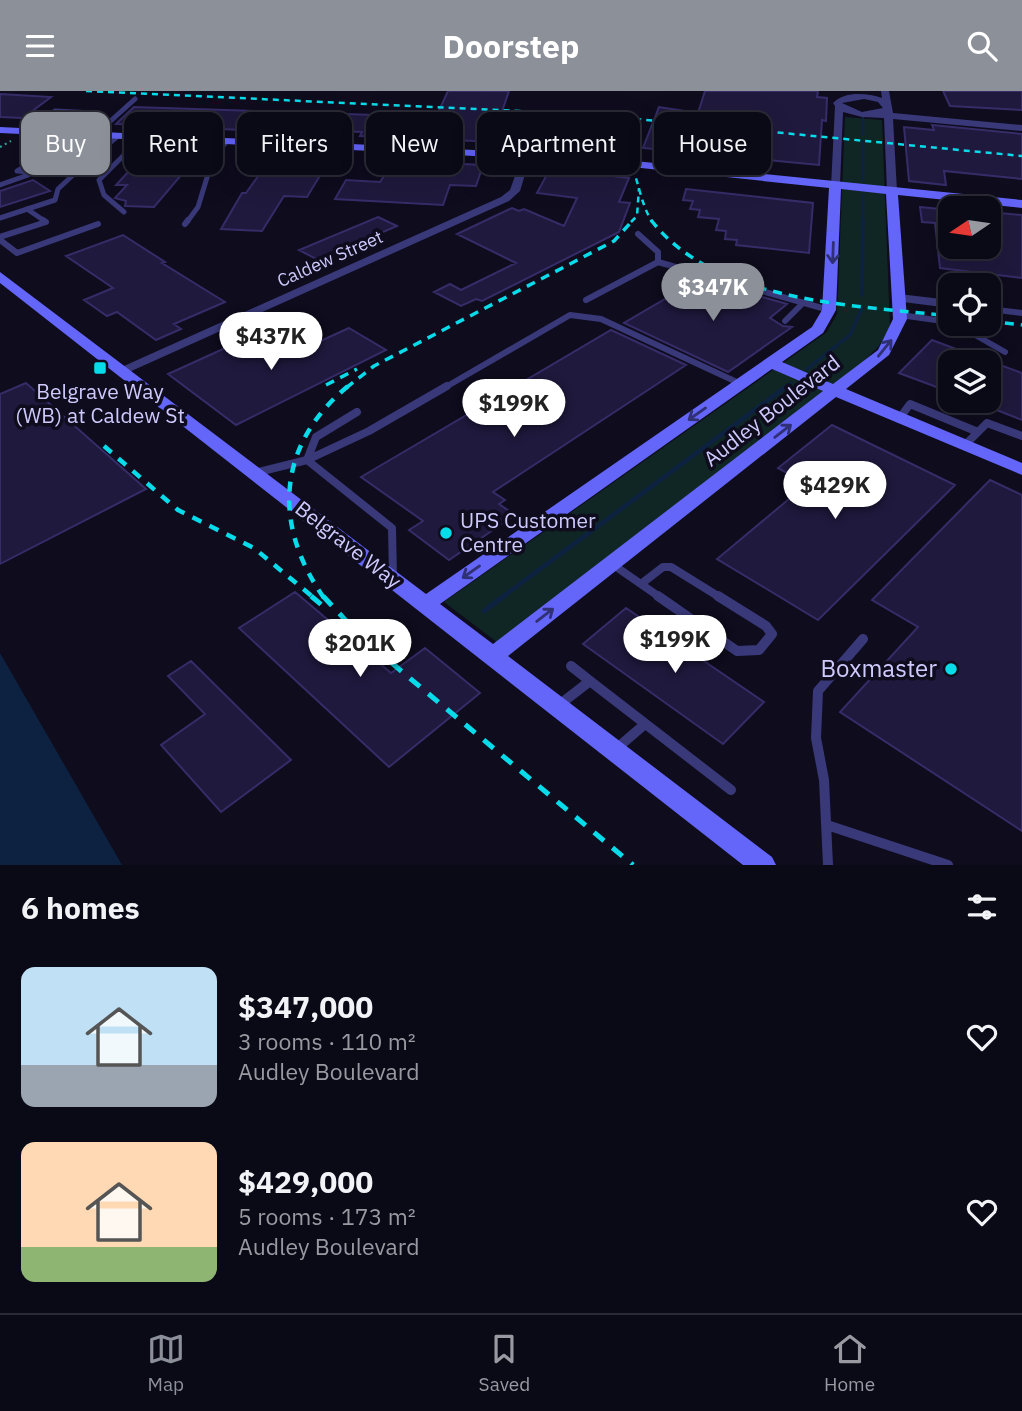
<!DOCTYPE html>
<meta charset="utf-8">
<style>
:root{--surface:#0a0916;--page:#13121f;--text:#f1f3f6;--muted:#999aa1;--line:#2a2a35;--accent:#8c9099}
body{margin:0;font-family:"IBM Plex Sans",sans-serif;background:var(--page);color:var(--text);height:100vh;display:flex;flex-direction:column;font-size:26px;white-space:nowrap}
*{box-sizing:border-box;margin:0}
p{font-size:23px;color:var(--muted)}
.icon{flex:none;width:38px;height:38px;fill:none;stroke:currentColor;stroke-width:2;stroke-linecap:round;stroke-linejoin:round}
.map{position:relative;height:774px;overflow:hidden}
.side{display:flex;flex-direction:column;background:var(--surface);flex:1}
.side>*{flex:none}
.guide{position:absolute;left:21px;top:21px;width:980px;height:63px;display:flex;gap:14px}
.needle{width:46px;rotate:257deg}
.fabs{position:absolute;left:938px;top:105px;display:grid;gap:14px}
.fabs a{display:grid;place-items:center;width:63px;height:63px;border-radius:14px;background:var(--surface);box-shadow:0 7px 28px #0002,0 0 0 2px var(--line);font-size:35px}
.price{position:absolute;translate:-50% -60px;padding:0 16px;border-radius:24px;background:#fff;color:#222;font-size:23px;line-height:46px;filter:drop-shadow(0 2px 4px #0008)}
.price::after{content:'';position:absolute;left:50%;top:42px;width:21px;height:16px;margin-left:-10px;background:inherit;clip-path:polygon(0 0,100% 0,50% 100%)}
.price.on{background:var(--accent);color:#fff}
ul{padding:0;list-style:none}
li{display:flex;align-items:center;gap:21px;height:175px;padding:0 21px}
li span{display:grid;place-items:center;flex:none;width:196px;height:140px;border-radius:14px;color:#555}
li>.icon{margin-inline-start:auto}
span .icon{width:84px;height:84px;fill:#fffc;stroke-width:1}
li b{font-size:30px}
h2{display:flex;justify-content:space-between;align-items:center;height:84px;padding:0 21px;font-size:30px}
.tag{padding:0 24px;border-radius:14px;background:var(--surface);box-shadow:0 7px 28px #0002,0 0 0 2px var(--line);font-size:24px;line-height:63px}
.tag.on{background:var(--accent);color:#fff}
header{display:flex;justify-content:space-between;align-items:center;height:91px;padding:0 21px;background:var(--accent);color:#fff;font-size:32px;font-weight:800}
.dock{display:flex;justify-content:space-around;align-items:center;height:98px;border-top:2px solid var(--line);background:var(--surface);font-size:19px;color:var(--muted)}
.dock a{display:grid;justify-items:center;gap:4px}
.dock .on{color:var(--accent)}
.map>svg:first-child{display:block}
.green{fill:#102625}
.water{fill:#0d2240}
.lines{fill:none;stroke-linecap:round;stroke-linejoin:round}
.stream-far3{stroke:#0d2240;stroke-width:2.5}
.stream-far2{stroke:#0d2240;stroke-width:3.5}
.stream-far1{stroke:#0d2240;stroke-width:4.5}
.stream{stroke:#0d2240;stroke-width:5}
.building{fill:#1f193d;stroke:#362c68;stroke-width:2}
.path{stroke:#31aa9f;stroke-width:2;stroke-dasharray:2 3.5;stroke-linecap:butt}
.lane-far3{stroke:#39397a;stroke-width:5}
.lane-far2{stroke:#39397a;stroke-width:6}
.lane-far1{stroke:#39397a;stroke-width:8}
.lane{stroke:#39397a;stroke-width:10}
.street{fill:#39397a;fill-rule:evenodd}
.secondary{fill:#6465f9;fill-rule:evenodd}
.rail-far3{stroke:#08dbea;stroke-width:2.5;stroke-dasharray:6 5;stroke-linecap:butt}
.rail-far2{stroke:#08dbea;stroke-width:3.5;stroke-dasharray:9 7;stroke-linecap:butt}
.rail-far1{stroke:#08dbea;stroke-width:4.5;stroke-dasharray:10 9;stroke-linecap:butt}
.rail{stroke:#08dbea;stroke-width:5;stroke-dasharray:13 11;stroke-linecap:butt}
.oneway{stroke:#303075}
.poi-dot{fill:#08dbea;stroke:#0e0c1d;stroke-width:2.5}
.labels{text-anchor:middle;stroke-width:7;stroke-linejoin:round;paint-order:stroke}
.far-street-label{font-size:18px;fill:#cecafd;stroke:#0e0c1d}
.poi-label{font-size:21px;fill:#cecafd;stroke:#0e0c1d}
.street-label{font-size:21px;fill:#cecafd;stroke:#0e0c1d}
.near-poi-label{font-size:24px;fill:#cecafd;stroke:#0e0c1d;text-anchor:end}
</style>
<header><svg class="icon" aria-label="menu" viewBox="0 0 24 24"><path d="M4 6h16M4 12h16M4 18h16"/></svg>Doorstep<svg class="icon" aria-label="search" viewBox="0 0 24 24"><circle cx="10" cy="10" r="6"/><path d="M15 15l6 6"/></svg></header>
<div class="map">
<svg width="1022" height="774" viewBox="0 0 1022 774">
<rect width="100%" height="100%" fill="#0e0c1d"/>
<path class="green" d="M845 26 882 29 890 237 879 255 858 276 498 552 444 511 827 241 837 223Z"/>
<path class="water" d="M0 562 122 774H0Z"/>
<g class="lines">
<path class="stream-far3" d="M863 27V44
M863 51V90
M863 131V104"/>
<path class="stream-far2" d="M862 204 863 129
M807 278 850 244 862 217
M785 297 791 292"/>
<path class="stream-far1" d="M501 507 787 295"/>
<path class="stream" d="M484 520 504 505"/>
</g>
<path class="building" d="M448 0H509L499 29 510 30 508 36 528 37 527 40 567 42 564 54 360 45 362 41 315 39 313 42 220 38 216 44 165 41 171 36 116 33 134 16 436 26Z
M705 0H818L817 6 827 7 826 30 822 29 819 74 643 57 659 16 698 22Z
M943 0H1022V19L950 15Z
M0 3 51 6 23 27 0 26Z
M932 34 1022 43V88L944 80 946 94 909 90 904 36 934 39Z
M155 52 206 55 154 116 125 115 126 110 115 107 127 94H116Z
M269 70 327 73 307 106 284 105 262 140 221 138 242 102H246Z
M394 70 483 74 476 95 450 94 443 114 335 108 346 89 380 91Z
M550 78 629 87 619 111 630 112 619 141 482 210 476 208 461 215 434 201 450 193 461 199 516 172 457 143 476 134 512 117 519 120 524 118 564 135 577 107 537 102Z
M33 89 50 100 0 116V100Z
M686 98 813 112 809 162 736 154 737 149 725 148 726 140 716 139 719 128 698 126 700 119 690 118 693 110 683 109Z
M920 116 950 119V156H989V121L1022 124V187L940 177 935 132 922 131Z
M378 126 397 135 318 169 299 159Z
M123 144 165 171 162 172 225 211 174 233 181 238 156 249 117 221 107 225 84 209 113 197 66 165Z
M699 188 787 213 770 227 783 235 792 236 728 281 624 232Z
M349 237 386 259 236 334 168 283 245 248 261 259 297 242 314 253Z
M611 239 686 274 493 401 505 409 499 413 515 424 449 469 409 439 423 430 361 386Z
M932 249 988 270 987 271H950V301L899 282Z
M989 270 1022 282V329L989 316Z
M26 292 146 398 0 473V303Z
M832 334 955 394 818 529 717 468 807 393 778 377Z
M990 389 1022 404V740L840 621 918 536 872 509Z
M295 501 391 582 425 557 480 602 389 676 239 537Z
M626 517 764 611 723 653 583 553Z
M191 570 291 669 221 721 161 654 205 623 168 585Z"/>
<g class="lines">
<path class="path" d="M0 56 11 50"/>
<path class="lane-far3" d="M31 41 55 20 94 22 71 43
M95 44 135 8
M39 66 90 68 73 84 17 80Z
M90 68 118 45
M0 94 28 84
M27 118 46 131
M124 121 104 104 99 89 142 46
M0 127 55 109 58 98 73 84
M187 131 198 116 209 80 205 77 227 50"/>
<path class="lane-far2" d="M185 133 188 129
M638 143 658 161V171
M0 146 46 131 43 129
M0 149 17 162 98 133
M586 209 658 171 829 219
M989 218 1022 222
M900 224 950 231
M785 230 803 212
M956 233 1005 261
M444 297 570 224 601 228 741 293"/>
<path class="lane-far1" d="M899 328 910 313 978 341
M964 355 987 332 1022 345
M307 369 369 340 447 295
M307 369 316 346 357 321
M254 382 307 369 392 437 393 486
M612 473 661 507
M641 493 663 476H671L721 507"/>
<path class="lane" d="M658 505 737 560 759 559 772 543 766 535 718 505
M571 575 590 590
M559 614 590 590 731 699
M616 658 645 633
M827 734 948 774
M828 774 824 689 816 647 818 600 863 548"/>
<path class="street" d="M881 0H889L893 22 1022 34V40L893 28 897 100 892 103 887 100 884 27 862 26 843 21 840 94 831 96 835 15 833 12C845 0 866 2 882 7ZM864 8 878 11 883 17 862 21 842 12Z
M523 62 531 64 520 100 509 110 127 282 122 283 115 279 501 106 510 99Z
M899 203 950 209V217L895 210V204Z"/>
<path class="secondary" d="M0 36 575 64 1022 109V117L898 104 907 228 889 264 846 298 1022 372V384L836 306 508 565 772 766 776 774H743L0 192V181L426 503 812 236 822 219 829 97 575 70 0 42ZM841 98 886 103 893 228 878 259 833 293 782 271 823 242 836 219ZM772 278 823 300 493 553 440 513Z"/>
<path class="rail-far3" d="M86 0 585 23 1022 65
M563 28C594 39 625 49 635 84 640 100 643 116 652 131
M631 131 637 125 639 97"/>
<path class="rail-far2" d="M651 129C715 212 854 214 950 225
M989 230 1022 234
M326 294 357 278
M346 297 374 275 614 150 633 129"/>
<path class="rail-far1" d="M104 355 178 419 254 457 314 507
M324 507C272 433 277 354 348 295"/>
<path class="rail" d="M311 505 323 515
M323 505 363 548 633 774"/>
</g>
<defs><path id="oneway-shaft" d="M-6 0H5M1.5-3L5.5 0L1.5 3" fill="none" stroke-width="1.6" stroke-linecap="round" stroke-linejoin="round" transform="scale(1.75)"/></defs>
<g class="oneway">
<use href="#oneway-shaft" transform="translate(833 162) rotate(92)"/>
<use href="#oneway-shaft" transform="translate(885 257) rotate(-51)"/>
<use href="#oneway-shaft" transform="translate(697 323) rotate(145)"/>
<use href="#oneway-shaft" transform="translate(783 340) rotate(-38)"/>
<use href="#oneway-shaft" transform="translate(471 481) rotate(145)"/>
<use href="#oneway-shaft" transform="translate(545 524) rotate(-38)"/>
</g>
<g class="poi-dot">
<rect x="93" y="270" width="14" height="14" rx="3.5"/>
<circle cx="446" cy="442" r="7"/>
<circle cx="951" cy="578" r="7"/>
</g>
<g class="labels">
<g class="far-street-label">
<text transform="translate(330 168) rotate(-24)" y="6">Caldew Street</text>
</g>
<g class="poi-label">
<text x="100" y="308">Belgrave Way<tspan x="100" dy="24">(WB) at Caldew St</tspan></text>
<text x="460" y="437" text-anchor="start">UPS Customer<tspan x="460" dy="24">Centre</tspan></text>
</g>
<g class="street-label">
<text transform="translate(772 320) rotate(-38)" y="7">Audley Boulevard</text>
<text transform="translate(348 454) rotate(38)" y="7">Belgrave Way</text>
</g>
<g class="near-poi-label">
<text x="937" y="586">Boxmaster</text>
</g>
</g>
</svg>
<div class="fabs">
<a><svg class="needle" viewBox="-14 -14 28 28"><path d="M0-13l5 13h-10z" fill="#e53935"/><path d="M0 13l5-13h-10z" fill="#999aa1"/></svg></a>
<a><svg class="icon" aria-label="locate" viewBox="0 0 24 24"><circle cx="12" cy="12" r="6"/><path d="M12 2v4M12 18v4M2 12h4M18 12h4"/></svg></a>
<a><svg class="icon" aria-label="layers" viewBox="0 0 24 24"><path d="M12 4l9 5-9 5-9-5zM3 14l9 5 9-5"/></svg></a>
</div>
<b class="price on" style="left:713px;top:232px">$347K</b>
<b class="price" style="left:271px;top:281px">$437K</b>
<b class="price" style="left:514px;top:348px">$199K</b>
<b class="price" style="left:835px;top:430px">$429K</b>
<b class="price" style="left:675px;top:584px">$199K</b>
<b class="price" style="left:360px;top:588px">$201K</b>
<div class="guide">
<a class="tag on">Buy</a>
<a class="tag">Rent</a>
<a class="tag">Filters</a>
<a class="tag">New</a>
<a class="tag">Apartment</a>
<a class="tag">House</a>
</div>
</div>
<section class="side">
<h2>6 homes<svg class="icon" aria-label="filters" viewBox="0 0 24 24"><path d="M4 7h16M4 17h16"/><circle cx="9" cy="7" r="2"/><circle cx="15" cy="17" r="2"/></svg></h2>
<ul>
<li><span style="background:linear-gradient(#bfe0f5 70%,#9aa5b1 0)"><svg class="icon" aria-label="home" viewBox="0 0 24 24"><path d="M3 11l9-7 9 7M6 9v11h12V9"/></svg></span><div><b>$347,000</b><p>3 rooms · 110 m²</p><p>Audley Boulevard</p></div><svg class="icon" aria-label="heart" viewBox="0 0 24 24"><path d="M12 20l-8-8c-3-5 5-10 8-4 3-6 11-1 8 4z"/></svg></li>
<li><span style="background:linear-gradient(#ffd9b3 75%,#8fb573 0)"><svg class="icon" aria-label="home" viewBox="0 0 24 24"><path d="M3 11l9-7 9 7M6 9v11h12V9"/></svg></span><div><b>$429,000</b><p>5 rooms · 173 m²</p><p>Audley Boulevard</p></div><svg class="icon" aria-label="heart" viewBox="0 0 24 24"><path d="M12 20l-8-8c-3-5 5-10 8-4 3-6 11-1 8 4z"/></svg></li>
</ul>
</section>
<nav class="dock">
<a class="on"><svg class="icon" aria-label="map" viewBox="0 0 24 24"><path d="M3 6l6-2 6 2 6-2v14l-6 2-6-2-6 2zM9 4v14M15 6v14"/></svg>Map</a>
<a><svg class="icon" aria-label="saved" viewBox="0 0 24 24"><path d="M7 4h10v16l-5-4-5 4z"/></svg>Saved</a>
<a><svg class="icon" aria-label="home" viewBox="0 0 24 24"><path d="M3 11l9-7 9 7M6 9v11h12V9"/></svg>Home</a>
</nav>
